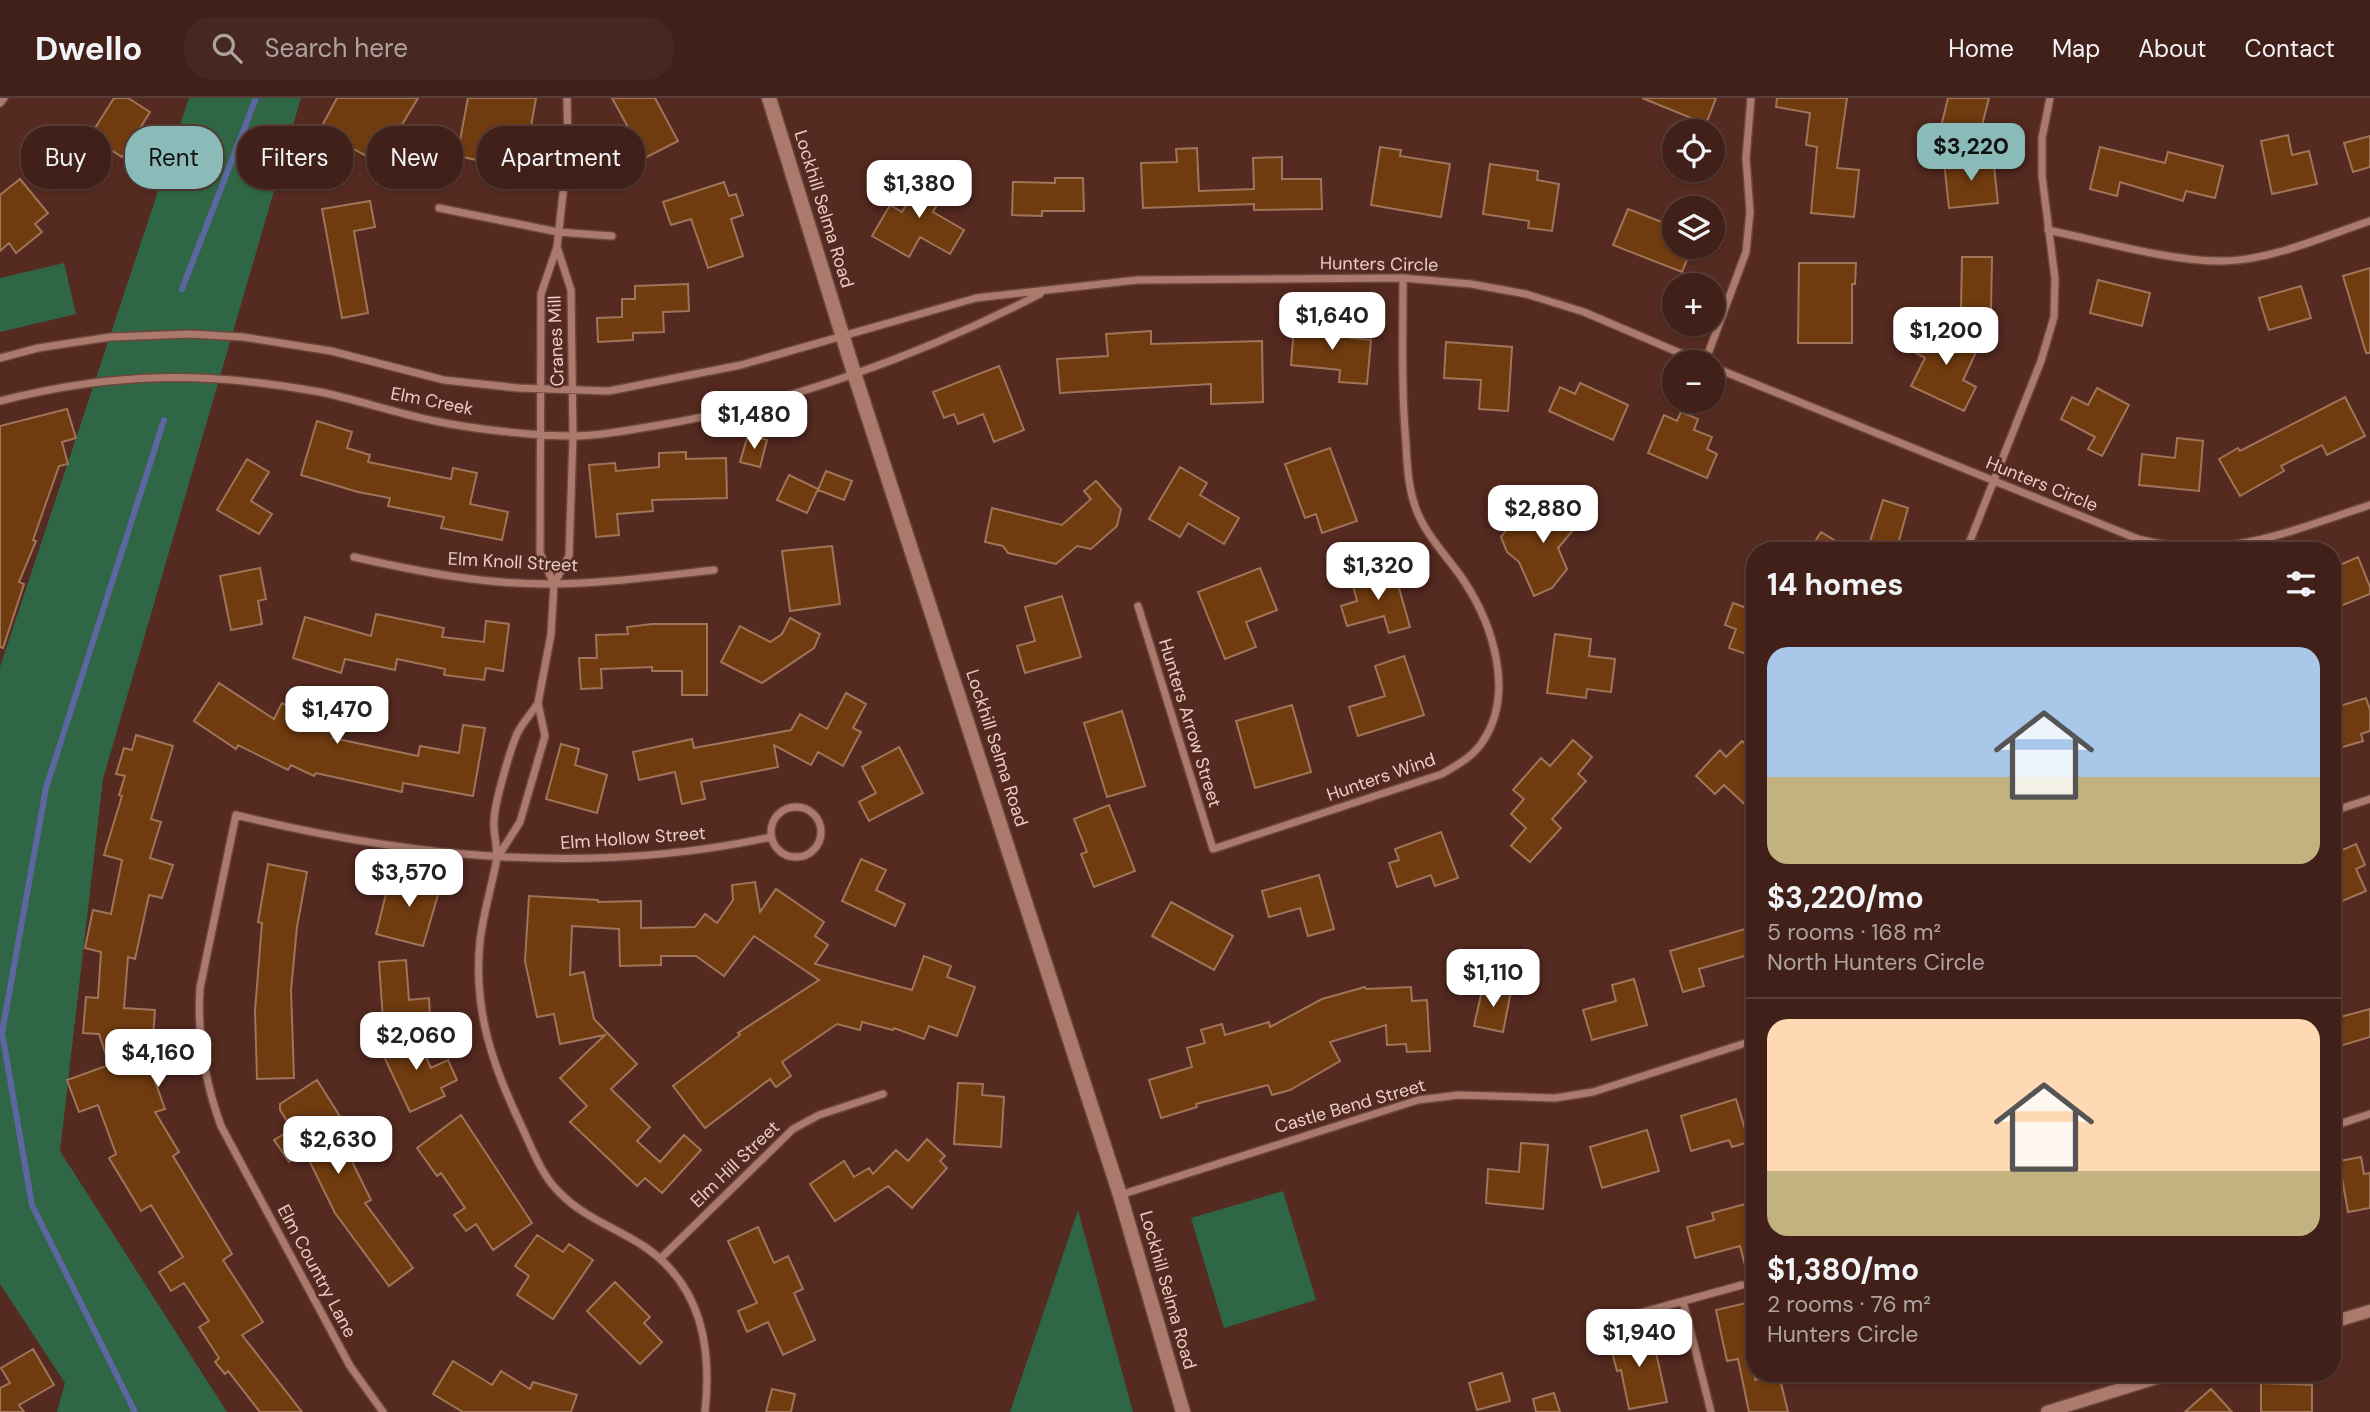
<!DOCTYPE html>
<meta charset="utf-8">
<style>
:root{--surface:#402018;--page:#472821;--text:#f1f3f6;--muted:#aea3a2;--line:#593e37;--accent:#8bbbb9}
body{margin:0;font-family:"DM Sans",sans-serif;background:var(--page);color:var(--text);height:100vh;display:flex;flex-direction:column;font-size:26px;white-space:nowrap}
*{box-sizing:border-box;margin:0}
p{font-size:23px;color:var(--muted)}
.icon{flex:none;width:38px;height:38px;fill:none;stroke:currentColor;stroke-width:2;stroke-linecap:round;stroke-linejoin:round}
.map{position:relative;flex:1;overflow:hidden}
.sheet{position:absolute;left:1746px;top:444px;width:595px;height:840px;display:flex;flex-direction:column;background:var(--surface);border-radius:28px;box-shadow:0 2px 5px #0004,0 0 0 2px var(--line)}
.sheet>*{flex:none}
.banner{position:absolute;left:21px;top:28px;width:665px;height:63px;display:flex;gap:14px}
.buttons{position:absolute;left:1662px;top:21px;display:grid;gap:14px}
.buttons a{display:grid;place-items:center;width:63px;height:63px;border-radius:50%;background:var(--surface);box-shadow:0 2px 5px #0004,0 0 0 2px var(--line);font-size:35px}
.price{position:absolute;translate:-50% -60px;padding:0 16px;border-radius:14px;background:#fff;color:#222;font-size:23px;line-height:46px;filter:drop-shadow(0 2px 4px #0008)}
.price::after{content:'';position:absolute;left:50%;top:42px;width:21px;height:16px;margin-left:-10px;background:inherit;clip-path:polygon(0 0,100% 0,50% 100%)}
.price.on{background:var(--accent);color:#111}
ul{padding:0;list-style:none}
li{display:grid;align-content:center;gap:14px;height:371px;padding:0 21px}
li+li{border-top:2px solid var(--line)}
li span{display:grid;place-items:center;height:217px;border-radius:21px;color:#555}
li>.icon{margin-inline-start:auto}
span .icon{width:126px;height:126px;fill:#fffc;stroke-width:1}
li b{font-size:30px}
h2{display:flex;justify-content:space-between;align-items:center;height:84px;padding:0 21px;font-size:30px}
.pill{padding:0 24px;border-radius:28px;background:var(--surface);box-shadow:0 2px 5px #0004,0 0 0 2px var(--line);font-size:24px;line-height:63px}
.pill.on{background:var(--accent);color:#111}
header{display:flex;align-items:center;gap:42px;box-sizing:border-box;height:98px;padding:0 35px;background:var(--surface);border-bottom:2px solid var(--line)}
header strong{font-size:33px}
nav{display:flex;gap:38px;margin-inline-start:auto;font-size:24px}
.search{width:490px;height:63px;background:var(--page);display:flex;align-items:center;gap:18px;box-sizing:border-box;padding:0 24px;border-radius:28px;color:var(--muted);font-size:26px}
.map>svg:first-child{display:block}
.green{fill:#2f6746}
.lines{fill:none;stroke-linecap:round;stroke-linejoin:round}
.stream{stroke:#5c66a0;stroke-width:6}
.building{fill:#703b0f;stroke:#9e7559;stroke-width:2}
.minor-casing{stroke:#6a463c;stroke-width:10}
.tertiary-casing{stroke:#6a463c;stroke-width:15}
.secondary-casing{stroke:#6a463c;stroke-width:17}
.minor{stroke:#ab7a6d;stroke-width:7}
.tertiary{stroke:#ab7a6d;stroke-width:12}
.secondary{stroke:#ab7a6d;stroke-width:14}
.labels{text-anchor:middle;stroke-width:5;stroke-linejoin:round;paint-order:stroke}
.street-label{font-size:18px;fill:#e9cdc6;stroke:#552a20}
</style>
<header>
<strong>Dwello</strong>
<div class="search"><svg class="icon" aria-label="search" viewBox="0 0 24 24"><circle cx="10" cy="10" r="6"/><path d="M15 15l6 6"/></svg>Search here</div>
<nav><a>Home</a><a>Map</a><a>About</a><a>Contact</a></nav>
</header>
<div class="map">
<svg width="2370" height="1314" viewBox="0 0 2370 1314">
<rect width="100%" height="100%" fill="#552a20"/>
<path class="green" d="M189 0H301L103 681 60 1053 227 1314H57L65 1285 0 1186V569Z
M64 165 76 216 0 234V180Z
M1283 1093 1316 1202 1224 1230 1191 1120Z
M1078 1112 1133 1314H1010Z"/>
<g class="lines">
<path class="stream" d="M182 191 256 0
M135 1314 32 1107 2 935 46 690 164 322"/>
</g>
<path class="building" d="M114 0H128L150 14 122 59 90 38Z
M337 0H418L379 65 343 45 340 50 317 37Z
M468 0H536L527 51 491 44 487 64 457 58Z
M612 0H655L678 43 645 60Z
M1642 0H1716L1706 26Z
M1777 0H1847L1837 70 1859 72 1854 119 1811 115 1817 49 1806 47 1810 15 1776 9Z
M1948 0H1989L1978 43 1940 33Z
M2288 37 2292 57 2309 53 2317 86 2272 96 2261 43Z
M2370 38V69L2353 74 2344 45Z
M1380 49 1401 52 1400 58 1450 66 1441 119 1371 107Z
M2100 49 2165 65 2168 54 2223 68 2215 100 2186 93 2183 103 2120 84 2117 98 2090 91Z
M1197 50 1199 93 1254 91 1253 60 1282 59V81H1321L1322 111 1254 112V106L1143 110 1141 65 1177 64 1176 51Z
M1993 59 1998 105 1949 110 1944 64Z
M1490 66 1538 73 1537 82 1559 86 1552 133 1528 130 1529 123 1483 116Z
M925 72 949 86 933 114 964 132 950 156 920 139 909 159 872 138 890 107 902 114Z
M1055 80H1083L1084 113H1042V118L1012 117 1013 84 1055 85Z
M20 81 48 115 35 126 42 134 16 155 9 145 0 153V97Z
M724 84 729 98 736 96 743 117 731 121 743 158 708 170 691 121 671 127 663 104Z
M370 103 375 129 354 133 368 215 342 220 322 111Z
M1628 111 1675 129V149H1692L1682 174 1613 147Z
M1962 159H1992L1991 212 1961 211Z
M1799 165H1856L1855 186H1852V245H1798Z
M2370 170V255H2366L2343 178Z
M2098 182 2150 195 2142 228 2090 215Z
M688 186 689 213 663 214 664 234 633 235V242L598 244 597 220 622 219V201H635V188Z
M2301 188 2311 220 2269 232 2259 200Z
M1931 225 1979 248 1963 282 1976 289 1964 313 1911 288 1925 260 1916 255Z
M1294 227 1352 233 1351 240 1371 242 1367 286 1339 284 1340 272 1291 267Z
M1151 233V246L1262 243 1263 304 1211 306V286L1060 295 1057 261 1108 258 1106 236Z
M1446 244 1512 249 1508 313 1479 311 1481 282 1444 280Z
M999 268 1024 332 994 344 983 316 958 326 954 316 944 320 933 294Z
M1580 285 1628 307 1613 342 1549 313 1560 289 1575 296Z
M2097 290 2129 307 2102 358 2088 351 2095 339 2061 321 2072 299 2088 307Z
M2345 299 2365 338 2327 357 2322 347 2281 368 2284 373 2240 398 2219 361 2238 350 2240 353Z
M67 311 76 340 62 344 68 366 59 368 33 442 36 443 19 484 24 486 3 550 0 549V328Z
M1681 314 1698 321 1694 332 1712 339 1707 351 1717 356 1707 380 1648 355 1664 317 1677 323Z
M317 323 352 334 347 350 370 357 368 364 451 381 453 370 477 375 470 406 508 414 502 442 441 430 444 419 388 408 390 400 358 394 301 377Z
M748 337 767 342 760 369 740 364Z
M2177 340 2203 343 2199 393 2139 387 2142 356 2175 360Z
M1330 350 1357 423 1322 435 1316 416 1305 420 1285 366Z
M686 354V361L726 360 727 400 652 402 653 413 617 416 619 437 596 439 589 367 615 365 616 373 659 369V355Z
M247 361 269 374 251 403 272 416 259 436 217 412Z
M1180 369 1207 385 1200 397 1239 420 1224 446 1188 425 1180 439 1149 421Z
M826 373 852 383 844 402 818 392Z
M789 377 818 391 807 415 777 402Z
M1096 383 1121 411 1117 428 1091 451 1077 448 1056 466 1008 455 1003 448 985 444 992 410 1062 427 1091 401 1084 393Z
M1561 398 1585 418 1558 450 1567 471 1552 490 1534 498 1519 464 1507 454 1501 439 1509 429 1529 421 1537 428Z
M1883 402 1908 410 1896 453H1867Z
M1821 434 1852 453H1809Z
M832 448 840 506 790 513 782 453Z
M2358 459 2370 489V496L2333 511V470Z
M260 470 266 501 258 503 262 526 231 532 220 478Z
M1260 470 1277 512 1246 524 1256 549 1225 561 1198 494Z
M1394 472 1410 529 1389 535 1384 518 1347 528 1341 508 1357 503 1352 484Z
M1062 498 1081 559 1025 575 1017 548 1035 543 1025 509Z
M1733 505 1755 513V559L1729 550 1736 531 1725 527Z
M376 516 444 530 442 539 484 544 486 523 509 526 503 573 486 570 484 582 444 577 445 571 397 561 395 572 345 561 341 575 293 560 305 519 371 538Z
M790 520 820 536 814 550 762 585 721 564 740 528 770 544 782 536Z
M652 526H707V597H682V573H652V569L601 571 602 590 581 591 579 560H597L596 537 628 536 627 529Z
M1555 536 1591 541 1589 558 1615 561 1611 594 1587 591 1586 600 1547 595Z
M1404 558 1424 617 1358 638 1349 609 1385 598 1375 568Z
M219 585 274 621 282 605 304 616 313 599 345 615 333 640 418 658 420 648 459 655 463 627 485 630 473 698 403 685 402 694 316 675 314 678 291 667 288 672 238 647 236 651 194 623Z
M846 595 866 606 853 630 861 634 843 668 818 654 811 667 774 647 778 669 701 684 705 701 682 706 675 674 639 682 633 654 692 641 694 650 791 632 800 616 827 631Z
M2366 600 2370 612V633L2361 636 2363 643 2333 652V610Z
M1292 607 1311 674 1255 690 1236 623Z
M1122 613 1145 688 1107 699 1084 625Z
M136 637 173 648 151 721 161 724 150 760 173 767 162 800 149 797 135 861 128 859 124 910 155 912 153 940 139 939 165 1011 155 1014 179 1054 173 1058 232 1156 223 1162 263 1224 242 1237 302 1314H260L228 1273 225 1276 215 1264 219 1260 199 1229 209 1223 184 1185 171 1193 159 1174 183 1159 151 1107 141 1113 109 1060 116 1056 98 1007 79 1014 67 982 109 967 99 936 83 935 86 899 98 900 101 854 85 850 93 812 111 816 122 762 104 757 122 698 119 697 125 678 116 676 124 650 132 652Z
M1573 642 1592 659 1578 676 1586 683 1552 721 1561 730 1530 764 1511 748 1526 730 1511 716 1524 701 1513 692 1541 660 1550 668Z
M1742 643 1755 655V716L1724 687 1715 696 1696 678 1720 652 1726 659Z
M561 646 579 651 575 667 607 677 597 715 546 701Z
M899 649 923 695 869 723 859 704 876 695 862 669Z
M1109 707 1135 773 1094 789 1081 756 1087 754 1074 721Z
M1441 734 1458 780 1435 788 1431 777 1397 789 1389 765 1399 762 1395 751Z
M2356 746 2365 767 2356 771 2366 793 2333 807V756Z
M861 761 886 772 876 792 905 806 895 828 842 803Z
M268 766 307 774 297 829 291 892 294 980 257 981 255 913 262 825 258 824Z
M404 774 442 783 423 848 376 836 389 784 400 788Z
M1319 777 1334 831 1308 838 1300 810 1269 819 1262 793Z
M755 784 760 814 776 791 824 824 815 838 828 847 815 866 912 892 924 858 951 868 947 879 975 889 957 938 929 928 924 941 894 930 893 932 862 924 860 932 837 926 782 964 791 978 776 989 770 981 705 1030 673 988 740 937 738 935 819 882 754 838 724 878 696 858H661V867L620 868 619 831 572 828 570 877 584 874 594 921 637 966 611 991 650 1029 637 1043 660 1064 684 1037 701 1052 662 1095 645 1080 637 1088 570 1024 587 1008 560 980 605 937 560 946 554 916 537 919 525 863 529 798 598 802V804L641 803V830L695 829 705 816 717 825 733 802 732 787Z
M1171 804 1233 838 1214 872 1152 838Z
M1755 828V855L1699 871 1704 888 1683 894 1670 853Z
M406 862 409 902 429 900 430 919 383 922 379 864Z
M1634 881 1647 927 1592 942 1583 912 1616 903 1612 887Z
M1483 888 1511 893 1503 934 1474 928Z
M1365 889 1366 891 1411 889 1412 903 1427 902 1430 953 1407 954 1406 946 1387 947 1386 927 1330 944 1340 963 1290 992 1272 997 1268 987 1196 1006 1197 1009 1161 1020 1149 982 1192 969 1187 950 1205 945 1201 932 1222 926 1225 937 1269 924 1270 929 1322 901Z
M2370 911V939L2333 950V921Z
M414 934 431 970 448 962 457 982 441 990 445 998 410 1014 380 950Z
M317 982 346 1028 337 1033 371 1102 365 1105 413 1170 389 1188 335 1115 305 1054 289 1064 274 1042 292 1031 280 1012V1006Z
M958 985 983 986 982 997 1004 999 1001 1049 954 1046Z
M1736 1001 1749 1044 1732 1049 1729 1042 1691 1053 1681 1018Z
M461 1017 532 1125 493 1152 476 1126 466 1133 454 1117 465 1110 441 1075 437 1078 417 1050Z
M1647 1032 1659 1073 1602 1090 1590 1049Z
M927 1041 945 1058 940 1063 947 1070 912 1110 888 1088 835 1123 810 1086 844 1063 854 1079 869 1070 873 1076 896 1052 908 1063Z
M1521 1045 1548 1047 1543 1111 1486 1105 1488 1071 1519 1074Z
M2361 1059 2364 1076 2370 1075V1110L2348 1114 2339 1063Z
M1749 1105 1755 1130V1186L1750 1187 1740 1148 1695 1160 1687 1129 1714 1122 1712 1115Z
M758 1129 774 1165 788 1158 803 1191 794 1195 815 1242 783 1257 768 1224 747 1234 738 1213 757 1205 728 1143Z
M537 1137 563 1154 569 1146 593 1162 553 1221 517 1197 529 1178 515 1168Z
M615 1184 650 1219 644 1225 662 1244 640 1266 587 1213Z
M1755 1203V1282L1779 1277 1788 1314H1749L1738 1261 1727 1263 1716 1212Z
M1651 1232 1667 1304 1629 1311 1621 1272 1617 1273 1609 1243Z
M33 1251 54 1287 19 1307 24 1314H0V1290L10 1285 1 1270Z
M453 1263 492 1287 501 1273 530 1291 533 1284 577 1297 571 1314H463L433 1296Z
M1502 1275 1510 1303 1477 1312 1469 1285Z
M2261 1285 2312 1287V1314H2261Z
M772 1291 795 1296 791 1314H766Z
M2211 1291 2232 1314H2185Z
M1554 1295 1560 1314H1536L1533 1301Z"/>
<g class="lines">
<defs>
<path id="minor" d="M0 5 4 0
M439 110 558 134 612 138
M2048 132C2100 143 2173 164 2224 163 2273 162 2324 138 2370 123
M0 260 38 250 110 239 190 236 243 239 331 253 444 282 518 290 609 293 741 267 976 200 1137 182 1403 180 1471 186 1526 196 1584 214 1701 264
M1705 264 1746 154 1750 114 1746 60 1751 0
M1713 269 2138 441C2225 464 2289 433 2370 407
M0 303C112 274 206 273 320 294 358 302 396 315 435 323 472 331 535 338 574 338 601 338 628 332 654 328 785 307 921 257 1040 196
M1966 453 2041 263 2054 219 2055 181 2042 78V40L2050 0
M354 459C420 474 487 487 555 486 608 485 661 478 714 472
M554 486 540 455 541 196 557 149 568 51 567 0
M1138 508 1213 751 1442 676C1457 667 1474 658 1483 643 1515 595 1493 527 1464 483 1448 459 1424 436 1415 408 1408 388 1407 365 1406 345 1401 290 1403 235 1403 180
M538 605C532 615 522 625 517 636 510 652 494 707 494 723 493 737 499 751 496 765 491 791 483 817 480 843 473 910 492 967 521 1027 532 1050 541 1077 560 1095 584 1120 617 1130 645 1149 702 1188 712 1250 705 1314
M771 734a25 25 0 1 1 50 0a25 25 0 1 1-50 0Z
M2333 713 2370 701
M497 760 520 724 545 638 538 605 551 536 554 486 569 458 573 338 571 192 557 149
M2333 1028 2370 1016
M1120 1097 1418 1002 1459 997 1555 1000 1593 994 1755 942
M660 1161 793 1031 819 1017 883 996
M1683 1203 1711 1314
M1625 1219 1742 1187
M383 1314 350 1268 221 1028C205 984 197 937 200 890L236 717C413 760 591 778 771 739"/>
<path id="tertiary" d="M2333 1224 2370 1213
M2047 1314 2169 1276"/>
<path id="secondary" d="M769 0 854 275 1120 1097 1183 1314"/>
</defs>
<use href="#minor" class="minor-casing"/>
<use href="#tertiary" class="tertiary-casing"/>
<use href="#secondary" class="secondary-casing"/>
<use href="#minor" class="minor"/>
<use href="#tertiary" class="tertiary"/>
<use href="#secondary" class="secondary"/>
</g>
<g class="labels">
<g class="street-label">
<text transform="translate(824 111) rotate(73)" y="6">Lockhill Selma Road</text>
<text transform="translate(1379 166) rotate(1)" y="6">Hunters Circle</text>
<text transform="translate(556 243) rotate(-92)" y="6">Cranes Mill</text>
<text transform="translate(432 303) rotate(11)" y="6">Elm Creek</text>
<text transform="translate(2042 386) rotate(22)" y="6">Hunters Circle</text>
<text transform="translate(513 464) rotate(3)" y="6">Elm Knoll Street</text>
<text transform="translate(1190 625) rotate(73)" y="6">Hunters Arrow Street</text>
<text transform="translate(997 650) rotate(72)" y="6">Lockhill Selma Road</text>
<text transform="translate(1381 679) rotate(-19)" y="6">Hunters Wind</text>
<text transform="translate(633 740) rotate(-4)" y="6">Elm Hollow Street</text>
<text transform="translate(1350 1008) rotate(-16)" y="6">Castle Bend Street</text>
<text transform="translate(735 1066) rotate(-44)" y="6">Elm Hill Street</text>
<text transform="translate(317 1173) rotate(62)" y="6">Elm Country Lane</text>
<text transform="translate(1168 1192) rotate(74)" y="6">Lockhill Selma Road</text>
</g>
</g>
</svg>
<div class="buttons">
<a><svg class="icon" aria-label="locate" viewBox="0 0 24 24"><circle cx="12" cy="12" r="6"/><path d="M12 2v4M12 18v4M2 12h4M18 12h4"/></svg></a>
<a><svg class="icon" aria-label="layers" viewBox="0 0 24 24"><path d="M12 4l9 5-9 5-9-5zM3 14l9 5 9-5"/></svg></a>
<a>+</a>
<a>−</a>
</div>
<b class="price on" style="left:1971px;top:85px">$3,220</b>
<b class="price" style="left:919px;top:122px">$1,380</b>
<b class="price" style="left:1332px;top:254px">$1,640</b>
<b class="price" style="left:1946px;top:269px">$1,200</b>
<b class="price" style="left:754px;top:353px">$1,480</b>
<b class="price" style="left:1543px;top:447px">$2,880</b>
<b class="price" style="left:1378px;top:504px">$1,320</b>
<b class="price" style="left:337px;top:648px">$1,470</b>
<b class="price" style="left:409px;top:811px">$3,570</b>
<b class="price" style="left:1493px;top:911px">$1,110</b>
<b class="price" style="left:416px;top:974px">$2,060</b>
<b class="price" style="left:158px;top:991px">$4,160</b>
<b class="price" style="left:338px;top:1078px">$2,630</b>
<b class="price" style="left:1639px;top:1271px">$1,940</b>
<div class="banner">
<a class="pill">Buy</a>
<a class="pill on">Rent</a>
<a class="pill">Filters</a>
<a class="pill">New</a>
<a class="pill">Apartment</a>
</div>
<section class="sheet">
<h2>14 homes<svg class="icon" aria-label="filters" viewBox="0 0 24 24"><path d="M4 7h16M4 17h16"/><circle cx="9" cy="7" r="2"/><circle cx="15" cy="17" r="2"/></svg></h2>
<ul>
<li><span style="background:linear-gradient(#a9c7e8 60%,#c2b280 0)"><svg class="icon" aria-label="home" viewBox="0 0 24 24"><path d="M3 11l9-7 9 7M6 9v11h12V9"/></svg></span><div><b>$3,220/mo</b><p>5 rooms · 168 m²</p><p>North Hunters Circle</p></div></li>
<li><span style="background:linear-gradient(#ffd9b3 70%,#c2b280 0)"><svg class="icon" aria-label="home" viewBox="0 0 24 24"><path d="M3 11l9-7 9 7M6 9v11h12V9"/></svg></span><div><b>$1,380/mo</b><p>2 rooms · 76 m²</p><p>Hunters Circle</p></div></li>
</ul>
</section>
</div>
